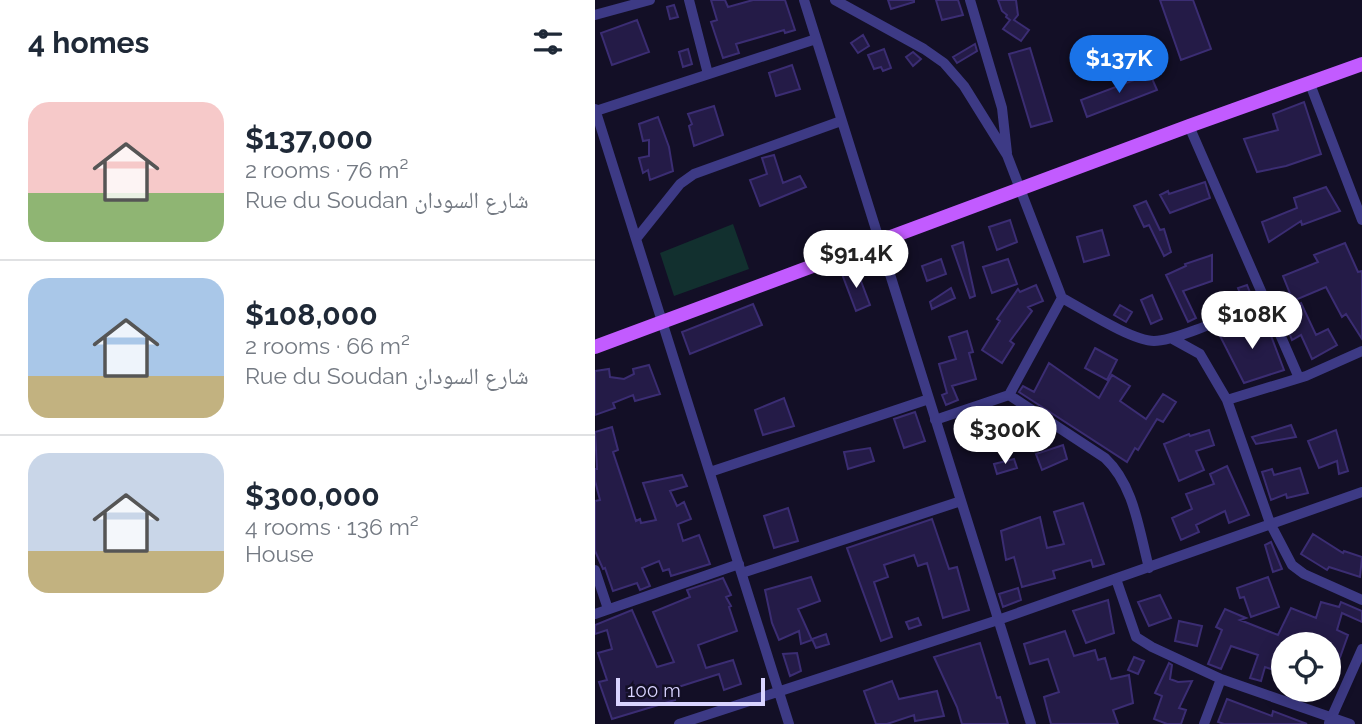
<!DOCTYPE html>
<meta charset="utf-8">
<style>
:root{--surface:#fff;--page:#f2f2f3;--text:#1f2937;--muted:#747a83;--line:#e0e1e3;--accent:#1a73e8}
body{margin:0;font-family:Raleway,"Noto Naskh Arabic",sans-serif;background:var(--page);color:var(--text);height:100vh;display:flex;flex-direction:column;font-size:26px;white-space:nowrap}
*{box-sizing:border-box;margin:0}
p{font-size:23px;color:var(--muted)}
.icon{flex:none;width:38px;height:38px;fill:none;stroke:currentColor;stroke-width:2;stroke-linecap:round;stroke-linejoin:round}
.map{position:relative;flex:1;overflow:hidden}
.sheet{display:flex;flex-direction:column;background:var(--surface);width:595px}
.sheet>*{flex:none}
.fabs{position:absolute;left:676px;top:632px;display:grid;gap:14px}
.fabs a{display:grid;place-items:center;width:70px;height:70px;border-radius:50%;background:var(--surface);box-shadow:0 4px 18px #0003;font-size:35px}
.scale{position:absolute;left:21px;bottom:18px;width:149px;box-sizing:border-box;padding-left:7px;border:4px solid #d9d4ff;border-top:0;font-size:19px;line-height:24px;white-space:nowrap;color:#d9d4ff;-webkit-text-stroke:5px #130f26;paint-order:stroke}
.price{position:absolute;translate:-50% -60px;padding:0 16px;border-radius:24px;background:#fff;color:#222;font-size:23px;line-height:46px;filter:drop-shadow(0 2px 4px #0008)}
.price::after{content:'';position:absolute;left:50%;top:42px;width:21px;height:16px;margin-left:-10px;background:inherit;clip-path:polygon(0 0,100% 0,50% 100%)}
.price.selected{background:var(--accent);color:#fff}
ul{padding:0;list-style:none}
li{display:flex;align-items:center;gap:21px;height:175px;padding:0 28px}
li+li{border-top:2px solid var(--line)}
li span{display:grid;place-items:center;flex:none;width:196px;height:140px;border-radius:21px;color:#555}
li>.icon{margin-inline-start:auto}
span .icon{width:84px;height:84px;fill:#fffc;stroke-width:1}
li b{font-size:30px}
h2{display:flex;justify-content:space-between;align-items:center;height:84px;padding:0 28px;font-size:30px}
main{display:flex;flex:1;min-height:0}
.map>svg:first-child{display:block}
.green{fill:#12302f}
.building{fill:#241b47;stroke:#3b2d73;stroke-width:2}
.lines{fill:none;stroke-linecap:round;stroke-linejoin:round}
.minor{stroke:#3d3a85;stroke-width:10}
.major{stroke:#c25bff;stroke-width:14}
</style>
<main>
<section class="sheet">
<h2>4 homes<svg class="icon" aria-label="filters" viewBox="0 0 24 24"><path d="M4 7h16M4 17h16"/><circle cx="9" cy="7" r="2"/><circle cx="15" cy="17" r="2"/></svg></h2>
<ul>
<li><span style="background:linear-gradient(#f6c9c9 65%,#8fb573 0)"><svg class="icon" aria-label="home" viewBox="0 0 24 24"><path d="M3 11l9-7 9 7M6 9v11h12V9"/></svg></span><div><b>$137,000</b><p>2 rooms · 76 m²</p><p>Rue du Soudan شارع السودان</p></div></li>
<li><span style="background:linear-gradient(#a9c7e8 70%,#c2b280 0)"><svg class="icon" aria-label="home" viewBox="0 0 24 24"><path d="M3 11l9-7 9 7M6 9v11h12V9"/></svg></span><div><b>$108,000</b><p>2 rooms · 66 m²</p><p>Rue du Soudan شارع السودان</p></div></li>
<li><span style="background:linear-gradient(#c9d6e8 70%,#c2b280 0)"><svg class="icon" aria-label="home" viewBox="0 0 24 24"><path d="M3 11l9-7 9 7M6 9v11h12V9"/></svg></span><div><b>$300,000</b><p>4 rooms · 136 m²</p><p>House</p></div></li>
</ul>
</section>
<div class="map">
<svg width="767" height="724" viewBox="0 0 767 724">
<rect width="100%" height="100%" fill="#130f26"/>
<path class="green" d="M138 224 154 269 79 296 65 253Z"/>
<path class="building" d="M116 0H130L133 7 158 0H190L200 30 190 33 189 30 141 44 144 53 128 58 116 22 122 20Z
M293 0H319V2L296 9Z
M341 0H363L368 15 347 20Z
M403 0H421L423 15 419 20 434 30 426 41 408 29 415 20 411 17 412 15 407 11Z
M565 0H598L616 49 586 60Z
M79 5 83 17 75 19 72 7Z
M42 20 54 52 17 65 6 33Z
M268 35 274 46 263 53 256 43Z
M380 44 382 51 362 63 358 57Z
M435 48 457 121 436 127 414 54Z
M93 49 97 64 88 67 84 52Z
M289 49 296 68 288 71 286 67 279 69 273 55Z
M318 52 326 59 318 66 311 57Z
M197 65 205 89 181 96 174 73Z
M555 74 562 90 492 117 486 100Z
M709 102 726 154 691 166 662 172 649 139 683 130 678 114Z
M119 106 128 135 99 146 94 126 97 124 93 114Z
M63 117 74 147 78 171 55 180 53 170 48 173 44 158 54 156V140L48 141 44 124Z
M179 155 188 183 205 176 211 187 165 206 155 180 172 174 167 158Z
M610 182 615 198 575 213 565 195 573 191 574 194Z
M731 187 745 211 707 225 706 221 674 242 667 222 702 208 699 198Z
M551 201 565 230 569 229 576 252 569 256 554 225 549 227 539 206Z
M415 220 422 242 402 250 394 227Z
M507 230 514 255 489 262 482 237Z
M368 242 380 296 375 298 357 246Z
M750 243 763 272 767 271V339L751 314 747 317 731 287 698 301 688 276 723 262 719 255Z
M617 255V281L588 291 601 318 593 322 571 275 591 266 590 264Z
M346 259 351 274 332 281 327 266Z
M413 259 422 284 397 293 388 267Z
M261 268 275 305 261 311 247 274Z
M441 285 448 301 433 307 437 311 415 341 419 344 407 363 387 350 405 321 402 319 423 289 425 292Z
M652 285 656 295 647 298 643 288Z
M356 288 360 298 337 309 335 302Z
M557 295 567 319 556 324 546 300Z
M706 303 721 335 733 329 742 345 717 359 706 335 697 340 686 312Z
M158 304 167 325 95 354 87 332Z
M525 305 537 312 531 322 519 315Z
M670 320 689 370 649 383 623 332Z
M372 331 378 352 374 353 381 379 357 386 363 400 351 405 347 395 352 393 344 364 361 359 354 337Z
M500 348 522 360 512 380 490 368Z
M454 363 504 398 517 375 535 386 525 401 551 419 568 394 581 402 568 422 562 419 543 450 540 448 532 462 424 392 428 386 439 392Z
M54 365 65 394 40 401 38 395 18 403 20 408 0 415V371L14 369 15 377 29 379 39 374 38 369Z
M189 398 199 426 168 435 160 410Z
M415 411 427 434 387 446 381 422Z
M320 412 330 441 309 448 299 419Z
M696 425 701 437 661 444 657 437Z
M17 427 23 450 18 452 41 521 45 519 46 523 61 520 48 483 87 475 92 486 75 491 82 506 89 502 96 519 83 524 88 541 104 535 115 564 76 576 74 569 68 571 64 561 47 568 55 586 45 590 42 583 18 591 10 568 8 569 0 551V501L5 500 0 481V469H2L0 432Z
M614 430 619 445 601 451 609 470 584 481 569 444 594 434 595 436Z
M741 430 753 471 744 474 742 461 724 468 713 441Z
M468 445 472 459 447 470 441 454Z
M275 448 279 461 253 469 249 452Z
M419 459 422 468 402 474 399 464Z
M632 466 654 515 634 523 630 511 601 525 604 532 586 540 577 518 597 509 591 494 619 484 615 474Z
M705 468 713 493 692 498 691 494 676 500 667 472 677 469 679 475Z
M488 503 509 564 498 567 496 560 458 571 460 578 427 587 419 557 411 560 406 531 445 517 452 548 469 544 459 512Z
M193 508 203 541 179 548 169 516Z
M337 519 354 569 362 567 374 610 348 618 332 563 323 566 319 555 289 565 293 577 279 582 297 637 286 641 252 548Z
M718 534 748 553 749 551 767 557 765 577 734 567 732 570 706 554Z
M676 542 687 569 678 572 670 545Z
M216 577 225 601 203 609 217 640 206 644 204 631 184 640 177 623 170 590Z
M673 577 684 607 656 617 649 597 645 598 642 588Z
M128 578 136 595 131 597 136 606 134 607 142 631 103 645 111 668 138 660 146 684 129 690 124 674 77 689 80 700 17 719 4 682 12 680 3 653 17 649 12 630 0 634V625L37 610 62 667 79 662 58 612 95 597 92 590Z
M423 588 426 600 408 607 404 594Z
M565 595 576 618 554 626 543 602Z
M513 600 519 633 491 643 478 611Z
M726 602 744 607 746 602 767 611V622L747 613 742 630 753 635 743 663 733 660V644H688V673L670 667 666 681 655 678 663 655 636 646 626 669 613 664 627 630 621 627 630 609 651 618 645 620 683 635 696 608 721 618Z
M323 618 326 625 314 629 311 622Z
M584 621 607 626 602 646 580 641Z
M470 631 479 656 500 650 503 660 510 658 516 679 534 675 538 703 518 710 523 724H456L449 697 464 692 453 659 435 664 429 644Z
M231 634 234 644 221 648 217 639Z
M385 643 402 698 405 697 413 724H367L362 707 339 657Z
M202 653 206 671 195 676 188 654Z
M539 657 549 661 543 674 533 670Z
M574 663 577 665 575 679 583 682 597 681 584 708 591 710 586 724H572L559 719 567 696 560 693Z
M297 681 304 699 342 691 349 716 320 721 319 715 292 724H281L269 691Z
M632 699 677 716 678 711 712 724H629L623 722Z"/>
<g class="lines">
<path class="minor" d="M94 0 113 74
M209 0 436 724
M240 0 329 49 349 63 369 86 412 155 467 298C488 309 537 341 559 341 582 341 646 311 671 301
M375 0 407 108 412 153
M0 15 55 0
M715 84 767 220
M0 109 194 724
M1 111 221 39
M594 126 704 378
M41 239 85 184 99 174 246 121
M576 338 605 354 632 400 675 523 697 565 709 574 767 600
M414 395 510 458C539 485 544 530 554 568
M632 400 711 376 767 351
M340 420 414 395 467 298
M115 472 334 399
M0 570 13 609
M147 573 366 501
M521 579 541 637 557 647 626 679 755 724
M0 614 144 564
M734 723 767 649
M84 724 403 620 767 492
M609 724 626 679"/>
<path class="major" d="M0 347 594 126 767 64"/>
</g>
</svg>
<div class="fabs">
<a><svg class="icon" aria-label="locate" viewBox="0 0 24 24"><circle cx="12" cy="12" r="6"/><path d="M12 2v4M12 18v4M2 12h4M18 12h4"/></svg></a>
</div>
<div class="scale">100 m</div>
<b class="price selected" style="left:524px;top:95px">$137K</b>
<b class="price" style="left:261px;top:290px">$91.4K</b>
<b class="price" style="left:657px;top:351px">$108K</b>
<b class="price" style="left:410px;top:466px">$300K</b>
</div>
</main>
